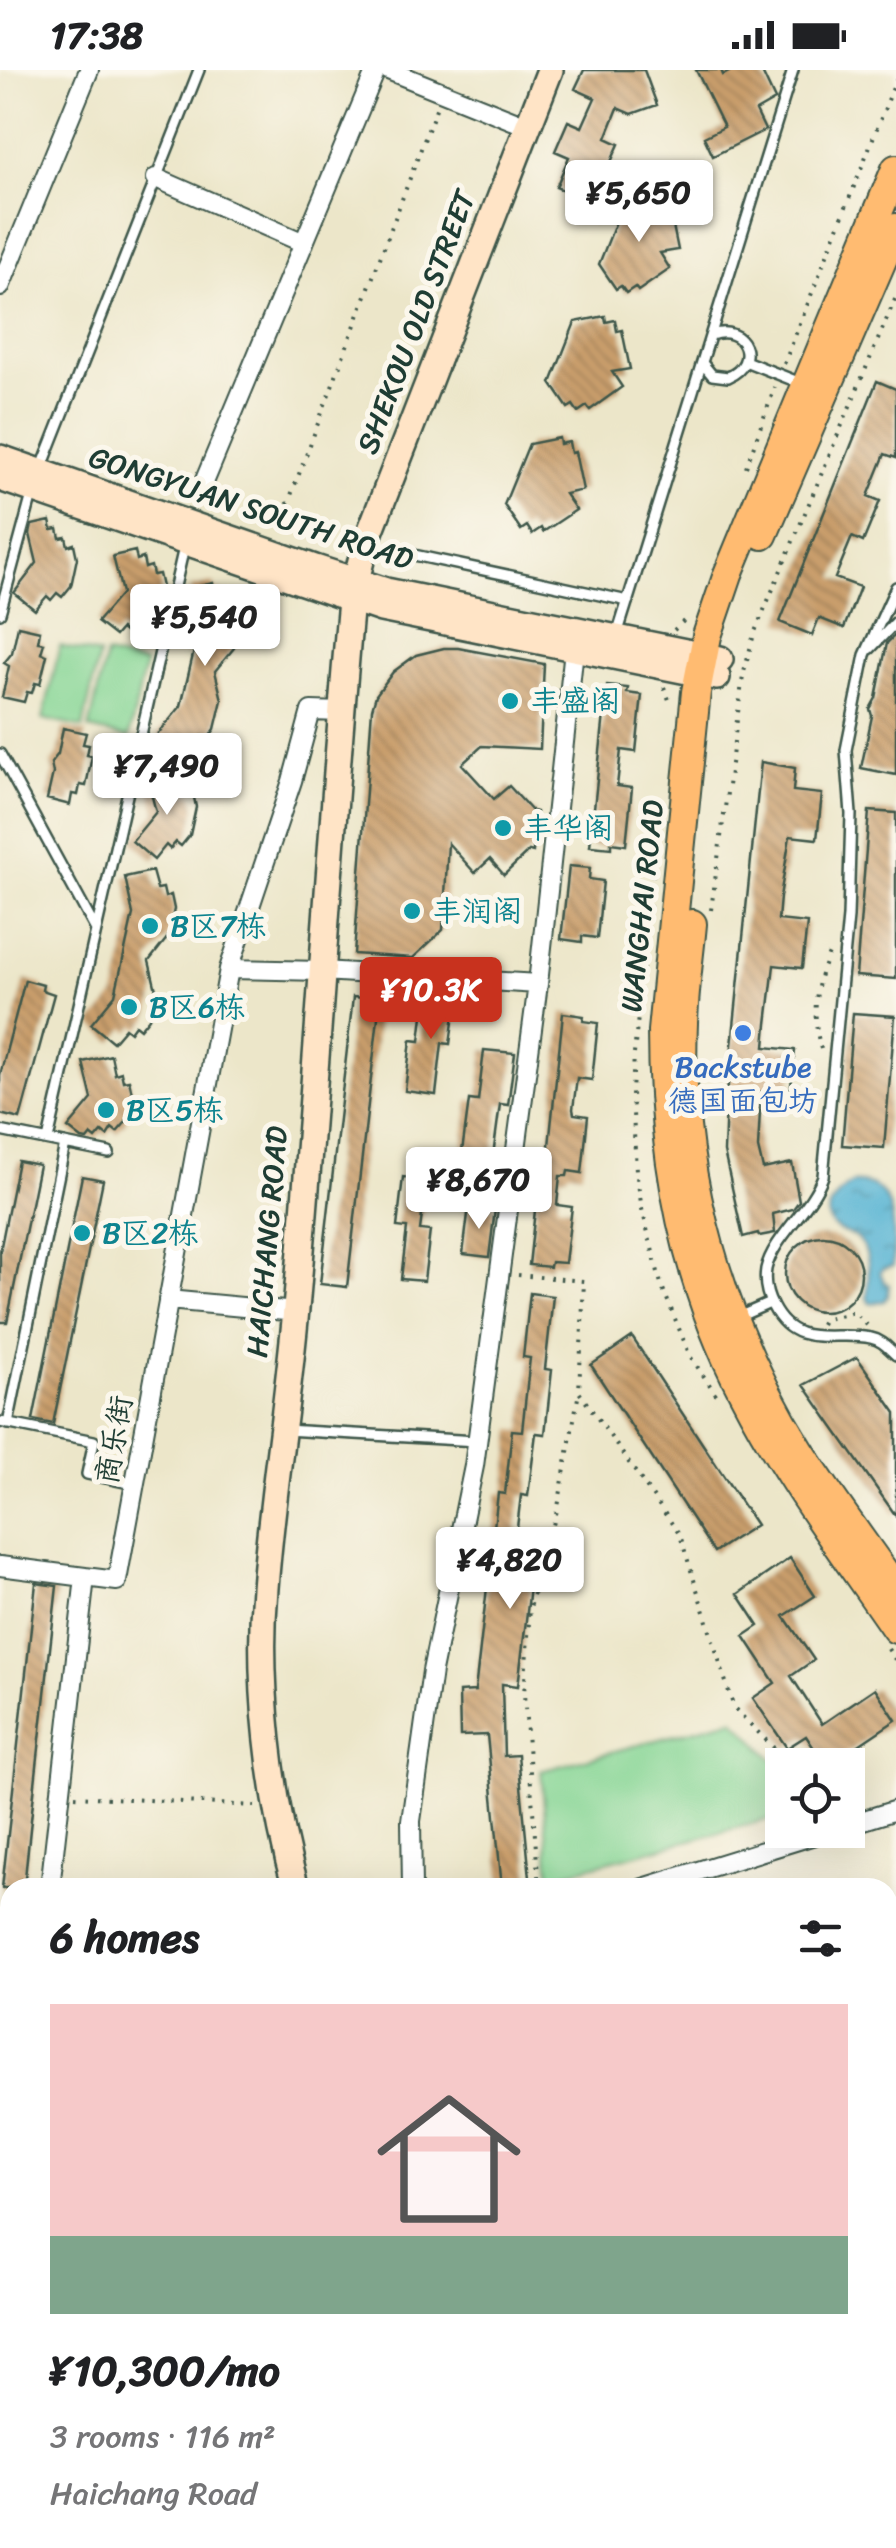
<!DOCTYPE html>
<meta charset="utf-8">
<style>
:root{--surface:#fff;--page:#f2f2f2;--text:#202124;--muted:#757577;--accent:#c8321e}
body{margin:0;font-family:Sriracha,"LXGW WenKai TC",sans-serif;background:var(--page);color:var(--text);height:100vh;display:flex;flex-direction:column;font-size:38px;white-space:nowrap}
*{box-sizing:border-box;margin:0}
p{font-size:32px;color:var(--muted)}
.icon{flex:none;width:55px;height:55px;fill:none;stroke:currentColor;stroke-width:2;stroke-linecap:round;stroke-linejoin:round}
.map{position:relative;flex:1;overflow:hidden}
.sheet{position:absolute;left:0px;top:1808px;width:898px;height:672px;display:flex;flex-direction:column;background:var(--surface);border-radius:30px 30px 0 0;box-shadow:0 10px 40px #0002}
.sheet>*{flex:none}
.controls{position:absolute;left:765px;top:1678px;display:grid;gap:20px}
.controls a{display:grid;place-items:center;width:100px;height:100px;border-radius:0px;background:var(--surface);box-shadow:0 10px 40px #0002;font-size:50px}
.price{position:absolute;translate:-50% -85px;padding:0 22px;border-radius:10px;background:#fff;color:#222;font-size:32px;line-height:65px;filter:drop-shadow(0 2px 5px #0008)}
.price::after{content:'';position:absolute;left:50%;top:60px;width:30px;height:22px;margin-left:-15px;background:inherit;clip-path:polygon(0 0,100% 0,50% 100%)}
.price.selected{background:var(--accent);color:#fff}
ul{padding:0;list-style:none}
li{display:grid;align-content:center;gap:20px;height:530px;padding:0 50px}
li span{display:grid;place-items:center;height:310px;border-radius:0px;color:#555}
li>.icon{margin-inline-start:auto}
span .icon{width:180px;height:180px;fill:#fffc;stroke-width:1}
li b{font-size:42px}
h2{display:flex;justify-content:space-between;align-items:center;height:120px;padding:0 50px;font-size:42px}
.status{display:flex;justify-content:space-between;align-items:center;height:70px;padding:0 50px;background:var(--surface);direction:ltr}
.status svg{height:28px;fill:currentColor}
.map>svg:first-child{display:block}
.park{fill:#86d594;stroke:#528964;stroke-width:2.5}
.water{fill:url(#water-ripples);stroke:#3a7884;stroke-width:2.5}
.building{fill:url(#building-back-hatch)}
.lines{fill:none;stroke-linecap:round;stroke-linejoin:round}
.lane-casing{stroke:#3e564a;stroke-width:14}
.street-casing{stroke:#3e564a;stroke-width:22}
.secondary-casing{stroke:#3e564a;stroke-width:30}
.primary-casing{stroke:#3e564a;stroke-width:32}
.path{stroke:#3e564a;stroke-width:4;stroke-dasharray:2.5 8;stroke-linecap:butt}
.lane{stroke:#fff;stroke-width:9}
.street{stroke:#fff;stroke-width:18}
.secondary{stroke:#ffe4c6;stroke-width:25}
.primary{stroke:#ffbb71;stroke-width:28}
.culture-dot{fill:#0f9aa8;stroke:#fbf7ec;stroke-width:4}
.shop-dot{fill:#3f7fe0;stroke:#fbf7ec;stroke-width:4}
.labels{text-anchor:middle;stroke-width:10;stroke-linejoin:round;paint-order:stroke}
.street-label{font-size:30px;fill:#1f3d34;stroke:#fbf7ec}
.culture-label{font-size:30px;fill:#0d838f;stroke:#fbf7ec;text-anchor:start}
.shop-label{font-size:30px;fill:#366cbe;stroke:#fbf7ec}
</style>
<div class="status"><b>17:38</b><svg viewBox="0 0 49 12"><path d="M0 12V9h3v3zM5 12V6h3v6zM10 12V3h3v9zM15 12V0h3v12zM26 1h20v11H26zM47 4h2v5h-2z"/></svg></div>
<div class="map">
<svg width="896" height="2478" viewBox="0 0 896 2478">
<defs>
<pattern id="water-ripples" width="26" height="14" patternUnits="userSpaceOnUse" patternTransform="scale(2.5)"><rect width="26" height="14" fill="#54b3d3"/><path d="M2 4q2-2 4 0t4 0M15 11q2-2 4 0t4 0" fill="none" stroke="#4593ac"/></pattern>
<pattern id="building-back-hatch" width="6" height="6" patternUnits="userSpaceOnUse" patternTransform="scale(2.5)"><rect width="6" height="6" fill="#c99e6c"/><path d="M-1 5l2 2M0 0l6 6M5-1l2 2" fill="none" stroke="#a3825a"/></pattern>
</defs>
<rect width="100%" height="100%" fill="#fbf7ec"/>
<filter id="ink" filterUnits="userSpaceOnUse"><feTurbulence type="fractalNoise" baseFrequency=".01" numOctaves="2"/><feDisplacementMap in="SourceGraphic" scale="20" xChannelSelector="R" yChannelSelector="G"/><feConvolveMatrix kernelMatrix="1 2 1 2 8 2 1 2 1" color-interpolation-filters="sRGB"/></filter>
<filter id="wash" filterUnits="userSpaceOnUse"><feTurbulence type="fractalNoise" baseFrequency=".0048" numOctaves="4" result="noise"/><feDisplacementMap in="SourceGraphic" scale="40" xChannelSelector="R" yChannelSelector="G"/><feGaussianBlur stdDeviation="2.25" result="paint"/><feColorMatrix in="noise" values="0 0 0 0 0 0 0 0 0 0 0 0 0 0 0 0 0 1.4 0 .05"/><feComposite in="paint" operator="in"/></filter>
<g filter="url(#wash)">
<rect width="100%" height="100%" fill="#ece6c9"/>
<path class="park" d="M60 576 99 585 83 658 43 649Z
M106 585 145 594 129 668 89 659Z
M734 1649 782 1699V1746L550 1807 541 1701Z"/>
<path class="water" d="M853 1113C896 1110 896 1158 893 1196L883 1198 880 1202 884 1212 889 1215 888 1226 884 1231 871 1233 867 1228C868 1211 872 1188 861 1173 854 1162 843 1165 834 1157 818 1142 840 1121 853 1113Z"/>
<g id="blocks">
<path class="building" d="M584 0H644L657 35 632 44 618 38 606 68 619 74 606 103 592 97 579 127 556 117 569 87 555 81 568 51 582 57 595 28 575 19Z
M696 0H721L723 5 733 0H761L775 30 756 41 765 60 713 86 704 67 724 57Z
M653 127 654 133 663 131 665 142 670 141 678 180 660 183 670 199 638 221 635 217 626 223 621 216 616 219 599 194 623 134Z
M605 246 606 252 615 250 617 261 622 260 630 299 612 302 622 317 590 340 587 336 578 342 573 335 568 338 551 313 575 252Z
M877 311 896 319V388L885 384 868 426 880 431 863 472 852 467 835 508 860 517 844 558 819 548 812 565 780 552Z
M559 368 560 374 569 372 571 383 575 382 583 420 565 424 576 440 543 462 541 458 532 464 527 456 521 460 504 435 529 374Z
M50 451 52 460 58 459 60 468 66 467 68 476 74 474 77 488 71 516 62 527 57 523 51 530 47 526 35 540 14 523 37 493 30 464 32 455Z
M135 481 137 490 143 488 145 498 151 496 153 505 159 504 162 517 156 546 147 556 142 552 136 559 131 556 126 563 121 559 115 566 97 552 122 523 113 486Z
M213 513 215 522 221 521 223 530 229 528 231 538 237 536 241 549 234 578 215 601 222 630 215 659 207 670 202 666 196 673 191 669 185 676 181 672 175 679 157 665 181 636 200 555 191 518Z
M18 556 40 561 38 572 44 573 41 583 47 585 40 614 35 613 32 623 27 622 24 632 2 627 9 596 4 593 12 583Z
M896 564V705L861 698 872 646 870 639 876 628 887 573Z
M444 578H458L544 594 540 679 482 676 462 694 494 729 509 716 532 741 536 742 533 782 529 781 504 805 490 789 475 803 448 773 443 860 413 888 354 884 372 639 376 625 393 602 416 585Z
M607 616 628 618 627 623 642 625 636 682 621 680 617 716 632 718 626 775 611 773V778L590 776Z
M63 658 86 663 83 674 89 675 87 685 92 686 86 716 80 715 78 725 72 724 70 735 47 729 53 703 51 693 58 684Z
M761 692 795 698 793 721 822 724 817 769 790 766 780 827 778 850 807 853 802 898 774 895 767 954 765 977 795 980 790 1025 761 1022 760 1041 758 1078 763 1099 792 1093 799 1131 793 1139 773 1144 775 1163 759 1166 758 1163 743 1167 724 1082 726 1034Z
M177 708 179 717 185 716 187 725 193 723 196 737 190 765 181 776 176 772 170 779 166 775 154 790 132 771 156 742 149 715Z
M869 741 896 743V909L856 906Z
M569 796 590 798 589 809 603 811 597 868 582 866V872L561 869Z
M152 801 157 819 163 818 165 827 171 825 174 839 168 867 149 891 156 920 149 948 140 959 135 955 130 962 125 958 113 972 91 954 115 925 124 885 133 844 125 807Z
M25 910 43 915 42 920 54 924 20 1049 0 1044V1005Z
M426 920 457 922 450 974 442 973 436 1025 405 1021 411 970 420 971Z
M353 927 380 930 347 1217 320 1214Z
M563 943 584 946 583 951 598 953 592 1010 577 1008 573 1039 574 1044 588 1046 582 1103 568 1101 567 1106H560L557 1135 572 1137 565 1193 551 1192 550 1197 529 1195 537 1122 544 1123Z
M853 943 895 946 884 1078 842 1075Z
M484 980 515 983 508 1035 500 1034 493 1086 484 1085 478 1137 424 1130 420 1160 430 1161 424 1211 401 1209 407 1158 397 1157 403 1107 450 1112 453 1081 462 1082 469 1030 478 1031Z
M111 985 115 1004 121 1002 123 1011 129 1010 132 1023 126 1052 117 1062 112 1058 107 1066 102 1062 96 1069 91 1065 87 1070 82 1069 68 1058 92 1029 83 992Z
M18 1091 39 1095 7 1252H0V1181Z
M82 1106 103 1110 53 1354 33 1350Z
M469 1136 495 1139 489 1187 463 1184Z
M785 1204a38 38 0 1 1 76 0a38 38 0 1 1-76 0Z
M530 1223 553 1226 545 1299 552 1300 545 1364 536 1363 528 1426 521 1425 510 1514 530 1517 518 1616 502 1614 504 1686 518 1685 531 1818H502L487 1665 460 1666 459 1622 475 1621 498 1423 505 1424 512 1360 522 1361 530 1288 523 1287Z
M632 1267 756 1455 714 1482 591 1295Z
M857 1287 896 1343V1446L804 1315Z
M790 1488 815 1526 784 1546 814 1590 791 1606 822 1654 875 1618 896 1650 829 1695H825L806 1666 787 1678 753 1628 775 1613 744 1566 759 1556 738 1524Z
M36 1513 57 1516 30 1759 24 1818H2Z"/>
</g>
</g>
<g filter="url(#ink)">
<use href="#blocks" fill-opacity="0" stroke="#3e564a" stroke-width="2.5"/>
<g class="lines">
<defs>
<path id="lane" d="M745 291 803 314
M703 294 712 305 728 307C761 293 745 253 711 265
M42 397 199 0
M414 485 628 531
M896 517 865 585 846 680 851 744 848 847 823 1106C811 1139 773 1168 766 1199 764 1212 767 1226 773 1237 796 1281 833 1260 871 1268 882 1270 888 1278 896 1285
M0 543 33 421
M617 565 793 0
M870 579 896 552
M0 684 96 860
M0 1061 109 1083
M48 1070 184 477
M736 1248 770 1233
M0 1352 94 1371 87 1404 134 1414
M8 1354 65 1074
M285 1360 477 1371
M759 2470 762 2478
M731 2478 746 2470"/>
<path id="street" d="M388 0 527 56
M156 108 304 173
M0 217 89 0
M205 410 376 0
M229 899 322 901 538 914
M168 1230 296 1242
M0 1496 85 1507
M848 1755 896 1740
M50 1818 85 1507 117 1511 229 899 292 711 311 641 342 642
M412 1818 411 1751 432 1601 474 1396 538 914 575 570
M643 1818 831 1760
M0 2048 10 2045
M888 2404 896 2420
M0 2420 10 2415
M165 2470 168 2478
M334 2470 337 2478"/>
<path id="secondary" d="M0 388 315 498 386 521 720 589
M0 408 381 539 717 607
M296 1818C270 1728 257 1610 265 1518 272 1425 288 1332 296 1239 317 1003 330 766 351 530L365 475 550 0
M0 1899 10 1900
M537 2470 541 2478"/>
<path id="primary" d="M896 99 728 504 707 566 696 622 662 961C662 1086 685 1212 743 1322 786 1406 843 1482 896 1559
M763 465 896 158
M692 854C689 887 684 920 683 953 676 1104 720 1253 800 1381 830 1428 864 1473 896 1519"/>
</defs>
<use href="#lane" class="lane-casing"/>
<use href="#street" class="street-casing"/>
<use href="#secondary" class="secondary-casing"/>
<use href="#primary" class="primary-casing"/>
<path class="path" d="M784 294 896 10
M746 397 775 317
M284 444 437 36
M674 560 689 546
M664 617 671 635
M653 804 634 984 632 1023 636 1101 642 1139 661 1214 690 1286 720 1330
M711 840 743 606 754 564 896 227
M821 979C811 945 815 909 832 878
M518 1205 584 1211 579 1322 680 1465 734 1638 791 1695
M821 1254 823 1250 854 1242 867 1255
M888 1579 896 1591
M75 1726 255 1736
M539 1818 524 1624 530 1538 558 1437 579 1322
M864 2470 868 2478"/>
<use href="#lane" class="lane"/>
<use href="#street" class="street"/>
<use href="#secondary" class="secondary"/>
<use href="#primary" class="primary"/>
</g>
</g>
<g class="culture-dot">
<circle cx="510" cy="631" r="10"/>
<circle cx="503" cy="758" r="10"/>
<circle cx="412" cy="841" r="10"/>
<circle cx="150" cy="856" r="10"/>
<circle cx="129" cy="937" r="10"/>
<circle cx="106" cy="1040" r="10"/>
<circle cx="82" cy="1163" r="10"/>
</g>
<circle class="shop-dot" cx="743" cy="963" r="10"/>
<g class="labels">
<g class="street-label">
<text transform="translate(416 252) rotate(-69)" y="10">SHEKOU OLD STREET</text>
<text transform="translate(251 438) rotate(18)" y="10">GONGYUAN SOUTH ROAD</text>
<text transform="translate(642 836) rotate(-84)" y="10">WANGHAI ROAD</text>
<text transform="translate(267 1172) rotate(-85)" y="10">HAICHANG ROAD</text>
<text transform="translate(114 1370) rotate(-80)" y="10">商乐街</text>
</g>
<g class="culture-label">
<text x="530" y="641">丰盛阁</text>
<text x="523" y="768">丰华阁</text>
<text x="432" y="851">丰润阁</text>
<text x="170" y="866">B区7栋</text>
<text x="149" y="947">B区6栋</text>
<text x="126" y="1050">B区5栋</text>
<text x="102" y="1173">B区2栋</text>
</g>
<g class="shop-label">
<text x="743" y="1007">Backstube<tspan x="743" dy="34">德国面包坊</tspan></text>
</g>
</g>
</svg>
<div class="controls">
<a><svg class="icon" aria-label="locate" viewBox="0 0 24 24"><circle cx="12" cy="12" r="6"/><path d="M12 2v4M12 18v4M2 12h4M18 12h4"/></svg></a>
</div>
<b class="price" style="left:639px;top:175px">¥5,650</b>
<b class="price" style="left:205px;top:599px">¥5,540</b>
<b class="price" style="left:167px;top:748px">¥7,490</b>
<b class="price selected" style="left:431px;top:972px">¥10.3K</b>
<b class="price" style="left:479px;top:1162px">¥8,670</b>
<b class="price" style="left:510px;top:1542px">¥4,820</b>
<section class="sheet">
<h2>6 homes<svg class="icon" aria-label="filters" viewBox="0 0 24 24"><path d="M4 7h16M4 17h16"/><circle cx="9" cy="7" r="2"/><circle cx="15" cy="17" r="2"/></svg></h2>
<ul>
<li><span style="background:linear-gradient(#f6c9c9 75%,#7fa58c 0)"><svg class="icon" aria-label="home" viewBox="0 0 24 24"><path d="M3 11l9-7 9 7M6 9v11h12V9"/></svg></span><div><b>¥10,300/mo</b><p>3 rooms · 116 m²</p><p>Haichang Road</p></div></li>
</ul>
</section>
</div>
